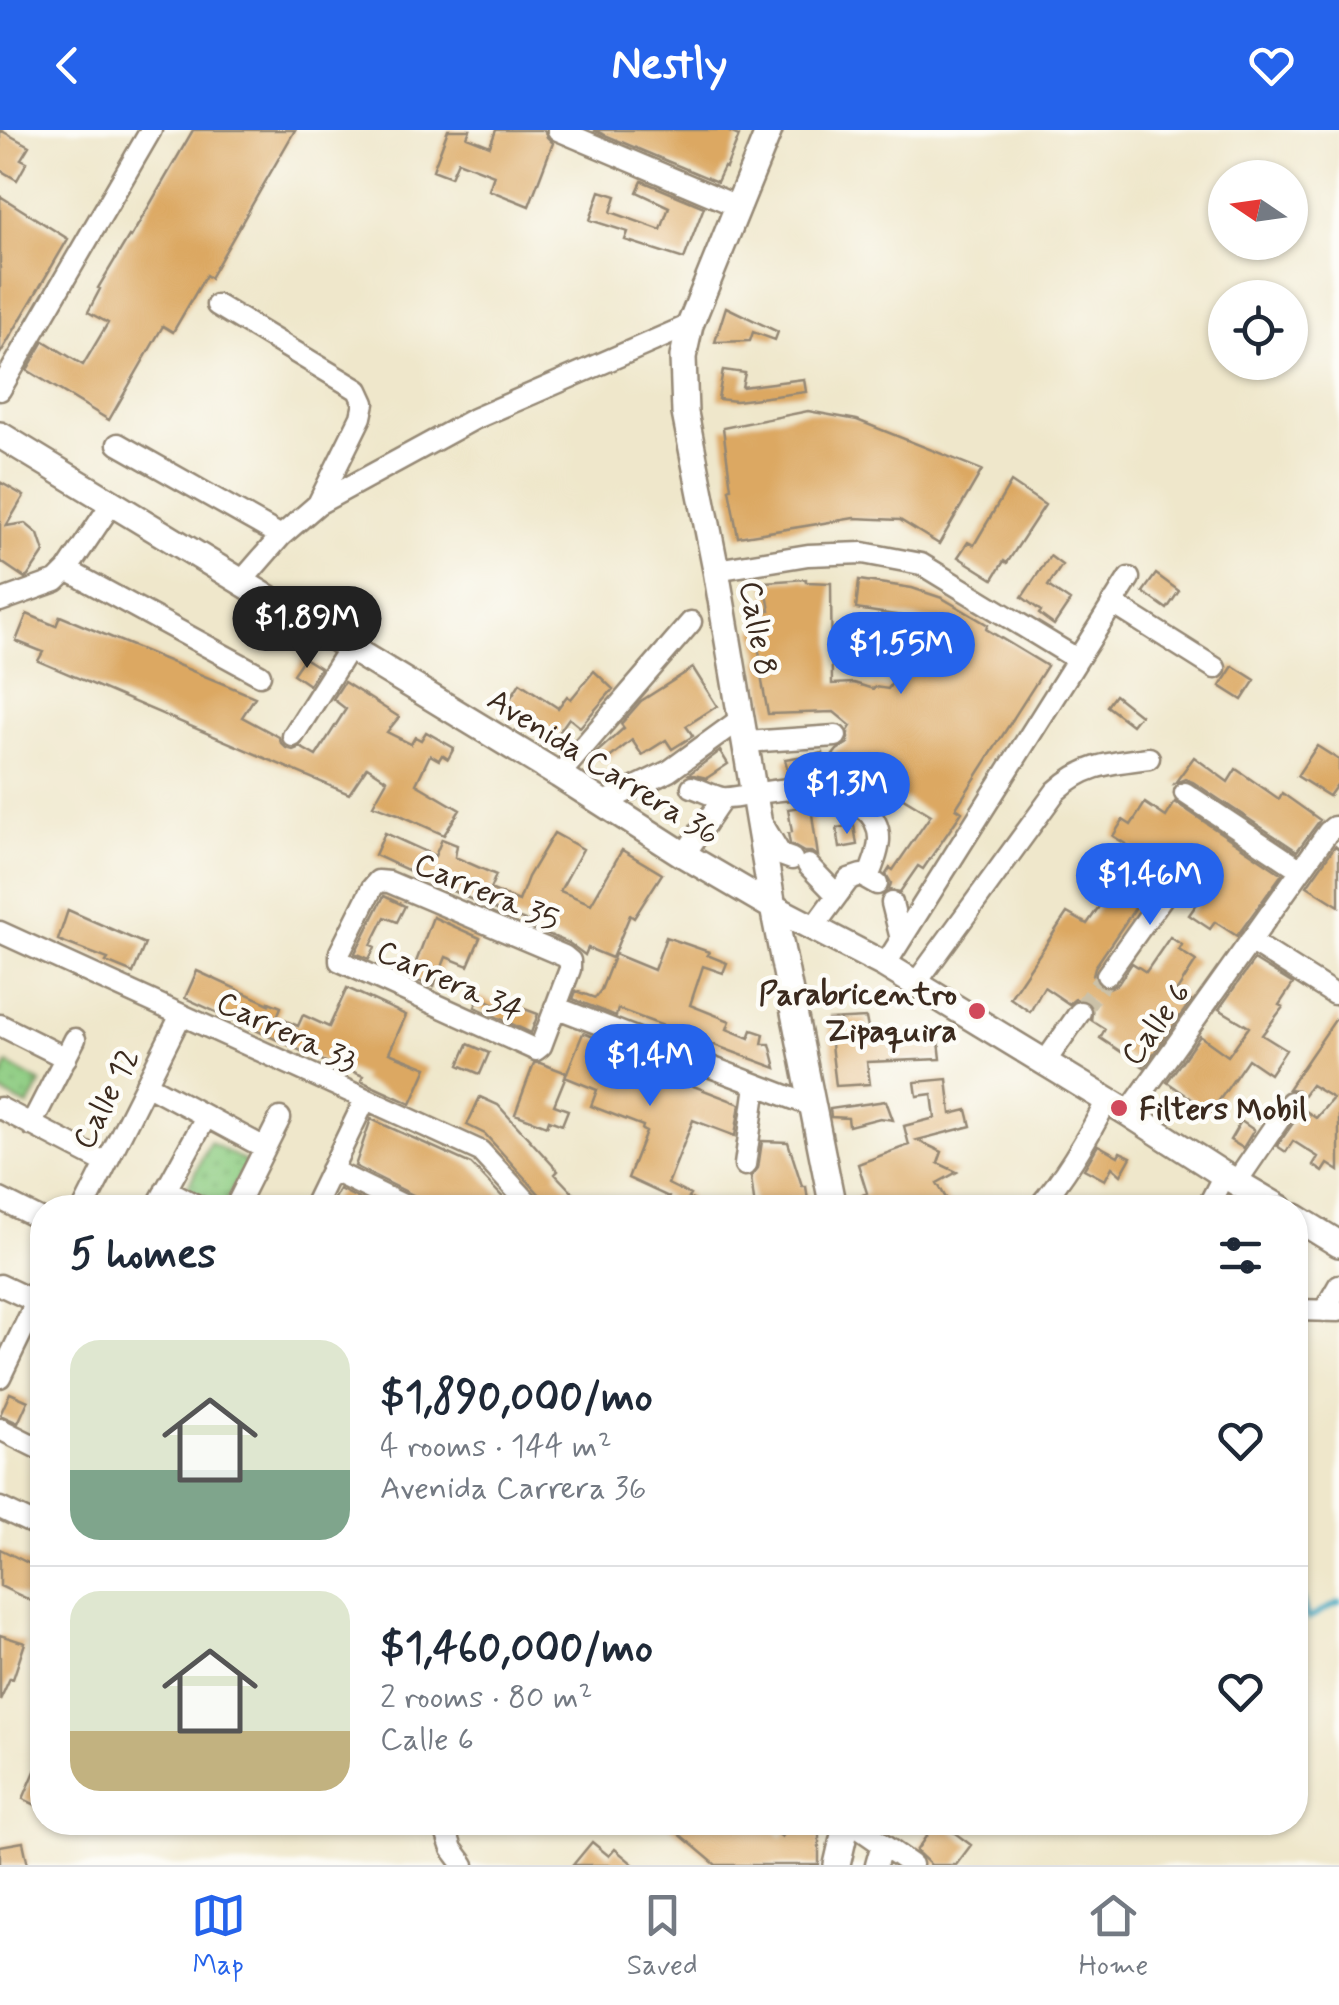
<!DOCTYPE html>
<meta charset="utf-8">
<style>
:root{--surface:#fff;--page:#f6f6f7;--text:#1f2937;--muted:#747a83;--line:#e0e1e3;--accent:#2563eb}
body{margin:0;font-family:Mynerve,sans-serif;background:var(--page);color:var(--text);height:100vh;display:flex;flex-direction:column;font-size:38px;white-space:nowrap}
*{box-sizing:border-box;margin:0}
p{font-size:32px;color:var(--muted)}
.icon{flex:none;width:55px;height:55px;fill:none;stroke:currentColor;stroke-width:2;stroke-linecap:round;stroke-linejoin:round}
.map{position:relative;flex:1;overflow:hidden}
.panel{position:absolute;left:30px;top:1065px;width:1278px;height:640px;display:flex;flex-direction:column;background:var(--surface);border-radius:40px;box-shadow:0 2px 8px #0004}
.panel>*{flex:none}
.needle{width:65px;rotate:283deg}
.controls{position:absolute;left:1208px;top:30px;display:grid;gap:20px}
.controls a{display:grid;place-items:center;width:100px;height:100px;border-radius:50%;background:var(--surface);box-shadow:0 2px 8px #0004;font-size:50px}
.price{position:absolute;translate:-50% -85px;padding:0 22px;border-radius:35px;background:var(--accent);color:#fff;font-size:32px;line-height:65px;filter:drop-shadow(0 2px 5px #0008)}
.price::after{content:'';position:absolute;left:50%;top:60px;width:30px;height:22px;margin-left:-15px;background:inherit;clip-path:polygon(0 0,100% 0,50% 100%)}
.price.active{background:#222;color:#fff}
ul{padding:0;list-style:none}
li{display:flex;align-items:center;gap:30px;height:250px;padding:0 40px}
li+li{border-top:2px solid var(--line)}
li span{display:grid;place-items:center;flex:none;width:280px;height:200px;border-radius:30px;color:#555}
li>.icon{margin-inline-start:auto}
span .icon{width:120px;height:120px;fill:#fffc;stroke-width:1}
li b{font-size:42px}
h2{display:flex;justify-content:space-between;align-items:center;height:120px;padding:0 40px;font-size:42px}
header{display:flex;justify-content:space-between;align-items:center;height:130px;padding:0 40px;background:var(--accent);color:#fff;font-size:45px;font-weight:700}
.dock{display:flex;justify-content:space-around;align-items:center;height:140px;border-top:2px solid var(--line);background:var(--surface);font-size:28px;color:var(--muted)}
.dock a{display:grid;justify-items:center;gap:5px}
.dock .active{color:var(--accent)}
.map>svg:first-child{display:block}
.park{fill:url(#park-dots);stroke:#657c50;stroke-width:2.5}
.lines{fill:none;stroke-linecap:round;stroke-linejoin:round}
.stream{stroke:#41a8c1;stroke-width:5}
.building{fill:#dca862}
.minor-tunnel{stroke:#cbc1a8;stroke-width:20;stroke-dasharray:20 10;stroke-linecap:butt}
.minor-casing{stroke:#958874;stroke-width:25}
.major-casing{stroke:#958874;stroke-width:30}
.minor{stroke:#fff;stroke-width:20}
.major{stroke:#fff;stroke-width:25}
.poi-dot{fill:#d1495b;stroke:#fdfcf7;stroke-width:4}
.labels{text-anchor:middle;stroke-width:9;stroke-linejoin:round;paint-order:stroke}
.street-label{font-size:32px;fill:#3b2a1e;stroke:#fdfcf7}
.poi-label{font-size:32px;font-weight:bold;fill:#3b2a1e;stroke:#fdfcf7;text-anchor:end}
</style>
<header><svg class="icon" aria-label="back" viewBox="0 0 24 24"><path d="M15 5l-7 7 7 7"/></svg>Nestly<svg class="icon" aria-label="heart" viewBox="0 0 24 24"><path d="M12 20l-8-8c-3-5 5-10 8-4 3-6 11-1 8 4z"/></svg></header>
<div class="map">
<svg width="1339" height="1735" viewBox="0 0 1339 1735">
<defs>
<pattern id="park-dots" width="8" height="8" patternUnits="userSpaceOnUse" patternTransform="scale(2.5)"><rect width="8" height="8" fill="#8fcd83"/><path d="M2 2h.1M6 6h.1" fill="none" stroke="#7cb071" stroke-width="1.8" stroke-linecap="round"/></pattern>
</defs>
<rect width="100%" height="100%" fill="#fdfcf7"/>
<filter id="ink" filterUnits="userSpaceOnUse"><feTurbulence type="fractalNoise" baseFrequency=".01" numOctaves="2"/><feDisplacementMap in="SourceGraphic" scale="20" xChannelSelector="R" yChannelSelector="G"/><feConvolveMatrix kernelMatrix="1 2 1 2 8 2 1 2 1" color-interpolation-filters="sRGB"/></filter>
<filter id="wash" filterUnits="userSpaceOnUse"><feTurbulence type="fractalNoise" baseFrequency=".0048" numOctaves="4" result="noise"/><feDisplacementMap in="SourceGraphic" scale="40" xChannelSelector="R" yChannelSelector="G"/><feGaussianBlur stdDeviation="2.25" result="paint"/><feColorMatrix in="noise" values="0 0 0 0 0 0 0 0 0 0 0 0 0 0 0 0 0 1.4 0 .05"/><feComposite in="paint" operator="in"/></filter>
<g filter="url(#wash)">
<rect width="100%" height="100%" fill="#efe7cb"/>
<path class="park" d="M8 934 41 953 28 976 0 962V950Z
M210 1012 247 1033 223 1077 187 1059Z"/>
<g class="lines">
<path class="stream" d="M1295 1460 1301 1465 1308 1489 1339 1472"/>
</g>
<g id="blocks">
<path class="building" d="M0 0 29 16 21 29 27 32 17 50 0 40Z
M193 0H295L210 148 206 145 173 202 163 196 109 290 27 240 44 211 83 235 108 193 88 182 100 159 98 158 129 106 131 107Z
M448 0H470L467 7 490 16 496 0H544L547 7 553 13 529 76 489 60 494 45 458 31 451 47 433 40Z
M593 0H725L739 6 726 38 724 37 717 52Z
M642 51 704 77 684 129 625 110 628 102 590 90 600 61 616 66 611 82 661 100 669 77 637 62Z
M0 66 68 109 0 224Z
M726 177 778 202 775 210 753 202 750 211 715 212Z
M723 240 745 243 742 257 804 249 806 262 736 271 718 269Z
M808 281 857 290 982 340 939 414 900 390 854 388 738 407 729 359 731 358 723 298Z
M0 352 24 366 6 396 25 393 38 404 44 422 28 446 25 448 0 431Z
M1011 352 1045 375 1007 433 1004 431 993 449 958 427 968 412 974 415Z
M1050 426 1062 435 1048 456 1070 471 1054 495 1039 484 1041 481 1022 467Z
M1156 444 1179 461 1167 479 1143 462Z
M806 449V452L831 453 832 554 854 553 873 559 875 557 888 559 935 491 856 479 859 450 912 458 942 468 988 495 986 499 1047 536 956 678 962 682 923 739 918 736 900 762 889 760 891 753 886 744 890 738 893 740 931 685 833 625 837 620 848 613V601L851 596 834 582 768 584 758 530 761 529 753 500 762 498 760 482 770 481 765 452Z
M27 484 56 496 60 486 255 567 242 587 279 607 281 613 286 618 293 620 300 617 316 626 346 579 333 569 344 552 399 587 387 602 411 614 415 607 421 610 426 602 454 618 448 629 442 625 439 630 430 625 416 654 460 680 444 705 398 684 373 675 387 650 367 637 349 664 38 531 43 522 16 511Z
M304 528 320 538 309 555 293 544Z
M1233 536 1255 550 1242 570 1220 556Z
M693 538 717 576 686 596 693 606 672 619 666 610 642 625 632 610 603 633 595 624 624 598 621 594 641 571Z
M594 541 613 559 580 597 569 588 557 605 529 584 508 572 520 553 558 578 567 566 571 569Z
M1115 565 1140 585 1132 595 1107 576Z
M1317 616 1339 630V652L1329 666 1297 646Z
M720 621 728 634 707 648 689 644Z
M823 623 826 642 789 645 785 629Z
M1194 627 1228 652 1236 639 1279 669 1282 663 1320 690 1297 721 1193 652 1185 649 1175 653Z
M1175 672 1282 744 1237 806 1215 792 1210 799 1189 785 1199 771 1182 760 1181 751 1176 746 1169 744 1162 746 1159 743 1095 837 1093 845 1098 856 1107 859 1118 854 1132 833 1146 842 1170 807 1182 815 1179 820 1196 831 1176 862 1191 871 1144 937 1100 908 1105 899 1091 890 1093 877 1087 870 1075 869 1069 874 1044 857 1030 882 1010 868 1067 783 1087 794 1137 721 1113 706 1123 690 1131 695 1145 673 1166 687Z
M811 675 813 692 818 726 811 722H804L790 714 788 703 792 702 788 679Z
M854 695 857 715 840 718 837 698Z
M385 703 435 726 442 709 457 715 455 727 496 745 490 759 519 771 528 747 554 703 583 719 560 761 591 774 622 720 662 744 634 788 630 785 612 828 588 818 585 825 569 813 529 796 531 793 483 775 375 725Z
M1335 716 1339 719V776L1307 756Z
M384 766 405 776 397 792 385 787 371 815 375 817 369 829 355 823Z
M68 780 145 814 133 843 106 832 108 829 58 810Z
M433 787 480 808 468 836 446 827 434 857 410 848Z
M666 807 709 822 707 825 727 833 723 843 703 836 690 875 730 891 727 899 749 908 752 900 764 904 762 914H770L776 938 618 879 616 886 573 869 576 861 595 868 601 860 615 824 654 840Z
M1254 830 1293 854 1279 875 1283 877 1262 905 1286 920 1270 944 1248 929 1211 982 1167 952 1200 906 1228 926 1249 897 1219 879Z
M197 841 269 874V872L281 877 277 887 298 896 303 885 329 897 347 858 406 885 389 923 427 938 411 974 361 951 363 946 331 932 330 934 185 868Z
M480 867 508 880 511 874 538 884 531 903 475 877Z
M1339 884V1041L1328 1034 1323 1042 1313 1035 1318 1027 1293 1011 1286 1022 1277 1016 1303 979 1316 988 1333 968 1311 955 1303 966 1298 960 1288 959Z
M866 888 869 904 938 902 941 929 867 932 870 954 836 956 828 890Z
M583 903 669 935 665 945 740 974 735 1006 693 990 668 1054 690 1065 688 1068 710 1078H673L666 1074 669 1067 628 1048 646 1002 642 1000 643 996 591 976 597 960 565 947Z
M468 914 489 923 480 944 459 935Z
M534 933H540L567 943 554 975 568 980 562 995 549 990 547 996 515 984Z
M947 949 951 984 967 980 971 996 917 1010 942 1022 938 1033 957 1042 937 1053 952 1078H849L848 1072 867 1063 858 1034 909 1015 904 996 935 988 932 964 917 966 915 952Z
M480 967 498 975 558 1041 555 1044 587 1078H552L485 1004 467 995Z
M886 971 893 990 880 988 849 996 848 988 831 987 830 979Z
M371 989 471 1034 513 1078H429L422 1074 415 1066 355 1036Z
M1241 991 1254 1000 1243 1018 1230 1010Z
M762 1011 788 1012 802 1056H806L808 1071 783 1074 784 1078H755L751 1047 758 1038Z
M1098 1015 1118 1026 1120 1022 1131 1027 1121 1045 1112 1037 1105 1050 1084 1039Z
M339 1059 377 1078H329Z
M10 1263 28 1271 18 1293 0 1285Z
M0 1419 42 1440V1476L0 1456Z
M0 1505 25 1513 13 1549 10 1548 0 1570Z
M42 1625V1678L23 1669Z
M665 1692H764L782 1707 793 1692H819V1735H716Z
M936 1692H940L971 1715 956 1735H931L916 1721Z
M23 1712 28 1735H0V1716Z
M592 1712 609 1726 615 1719 634 1735H573Z"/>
</g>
</g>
<g filter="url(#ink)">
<use href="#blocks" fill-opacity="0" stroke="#958874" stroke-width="2.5"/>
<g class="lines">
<path class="minor-tunnel" d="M1080 882 1107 845"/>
<defs>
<path id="minor" d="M558 0 737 76
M217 175 358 260 364 273 361 287 318 374
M0 260 151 0
M118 314 281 406
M67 440 260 545
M716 440 808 425 863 423 921 434 1077 529
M241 452 281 406 318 374 474 289 690 195
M0 471 56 451 67 440 112 373
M1112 473 1215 538
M293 606 349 518
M746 612 836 606
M559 645 691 492
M692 657C702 660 712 666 722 668 731 669 743 666 752 664 794 658 825 650 863 678 888 697 879 722 868 747
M1185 663 1301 740
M603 673 669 641 742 588
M763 695 781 725 792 729
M684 725 723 668
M808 735 837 765
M378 751 389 752 564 826 570 831V839L541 916 536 920 340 831V822L372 758Z
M892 773 901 809
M813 798 849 749 861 745 877 754
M0 802 480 1021 533 1078
M1250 811 1334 864
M885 835 1129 448
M1107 845 1169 758
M916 853 1056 661C1085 634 1111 633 1149 628
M555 877 815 977
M0 895 66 928
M1045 932 1080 882
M146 954 265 1018
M0 978 106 1033
M1128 983 1328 702 1334 697H1339
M31 995 75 909
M745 1035 756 955
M331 1040 409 1078
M1237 1051 1291 972
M166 1059 201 1078
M0 1069 42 1090
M84 1078 181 885
M156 1078 206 987
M235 1078 280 988
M313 1078 365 970
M1038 1078C1066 1045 1088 1008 1107 970
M1207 1078 1224 1045
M0 1155 36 1172
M1295 1180 1339 1181
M1324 1181 1339 1155
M0 1247 42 1160
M0 1299 42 1320
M0 1378 42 1398
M443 1692 452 1719 464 1735
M850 1692 912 1735
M876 1735 882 1714"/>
<path id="major" d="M769 0 690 195 683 227 685 283 716 440 773 777 833 1078
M0 305 559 645 684 725 773 777 885 835 1128 983 1224 1045 1280 1078
M1295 1087 1339 1114
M837 1735 847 1692"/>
</defs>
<use href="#minor" class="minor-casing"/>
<use href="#major" class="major-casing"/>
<use href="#minor" class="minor"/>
<use href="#major" class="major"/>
</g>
</g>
<g class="poi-dot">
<circle cx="977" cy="881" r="10"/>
<circle cx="1119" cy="978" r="10"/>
</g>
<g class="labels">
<g class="street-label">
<text transform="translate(759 498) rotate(80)" y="11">Calle 8</text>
<text transform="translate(604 636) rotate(32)" y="11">Avenida Carrera 36</text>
<text transform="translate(487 761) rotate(23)" y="11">Carrera 35</text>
<text transform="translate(450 850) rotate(24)" y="11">Carrera 34</text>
<text transform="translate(1155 893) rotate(-54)" y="11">Calle 6</text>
<text transform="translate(287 901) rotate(25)" y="11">Carrera 33</text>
<text transform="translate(105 968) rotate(-63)" y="11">Calle 12</text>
</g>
<g class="poi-label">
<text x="957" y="874">Parabricentro<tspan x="957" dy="37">Zipaquira</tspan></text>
<text x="1139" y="989" text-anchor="start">Filters Mobil</text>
</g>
</g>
</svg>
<div class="controls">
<a><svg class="needle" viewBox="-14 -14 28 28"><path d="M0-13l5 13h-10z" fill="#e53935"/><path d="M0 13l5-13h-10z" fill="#747a83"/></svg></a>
<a><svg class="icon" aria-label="locate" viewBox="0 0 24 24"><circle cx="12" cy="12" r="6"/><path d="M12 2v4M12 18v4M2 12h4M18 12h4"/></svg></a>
</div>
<b class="price active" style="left:307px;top:541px">$1.89M</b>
<b class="price" style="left:901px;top:567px">$1.55M</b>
<b class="price" style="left:847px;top:707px">$1.3M</b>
<b class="price" style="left:1150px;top:798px">$1.46M</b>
<b class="price" style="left:650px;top:979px">$1.4M</b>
<section class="panel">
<h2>5 homes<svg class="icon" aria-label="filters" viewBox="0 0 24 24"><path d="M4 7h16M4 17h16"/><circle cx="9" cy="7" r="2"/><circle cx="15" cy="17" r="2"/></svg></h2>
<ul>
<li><span style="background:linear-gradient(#dfe7d0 65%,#7fa58c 0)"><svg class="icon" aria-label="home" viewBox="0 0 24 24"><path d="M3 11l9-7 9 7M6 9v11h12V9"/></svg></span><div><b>$1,890,000/mo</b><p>4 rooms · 144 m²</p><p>Avenida Carrera 36</p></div><svg class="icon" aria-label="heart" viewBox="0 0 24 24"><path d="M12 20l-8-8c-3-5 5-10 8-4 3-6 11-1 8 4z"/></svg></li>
<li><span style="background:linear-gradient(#dfe7d0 70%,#c2b280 0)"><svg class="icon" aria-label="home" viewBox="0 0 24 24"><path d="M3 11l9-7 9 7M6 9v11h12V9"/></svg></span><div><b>$1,460,000/mo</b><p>2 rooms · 80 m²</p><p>Calle 6</p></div><svg class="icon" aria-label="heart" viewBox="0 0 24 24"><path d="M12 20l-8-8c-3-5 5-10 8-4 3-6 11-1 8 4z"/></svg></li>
</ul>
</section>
</div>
<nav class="dock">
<a class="active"><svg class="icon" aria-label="map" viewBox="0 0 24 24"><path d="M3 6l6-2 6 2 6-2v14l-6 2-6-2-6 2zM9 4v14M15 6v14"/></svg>Map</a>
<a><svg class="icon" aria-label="saved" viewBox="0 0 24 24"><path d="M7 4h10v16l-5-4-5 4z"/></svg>Saved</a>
<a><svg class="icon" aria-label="home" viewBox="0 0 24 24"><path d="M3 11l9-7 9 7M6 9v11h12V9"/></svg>Home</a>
</nav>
